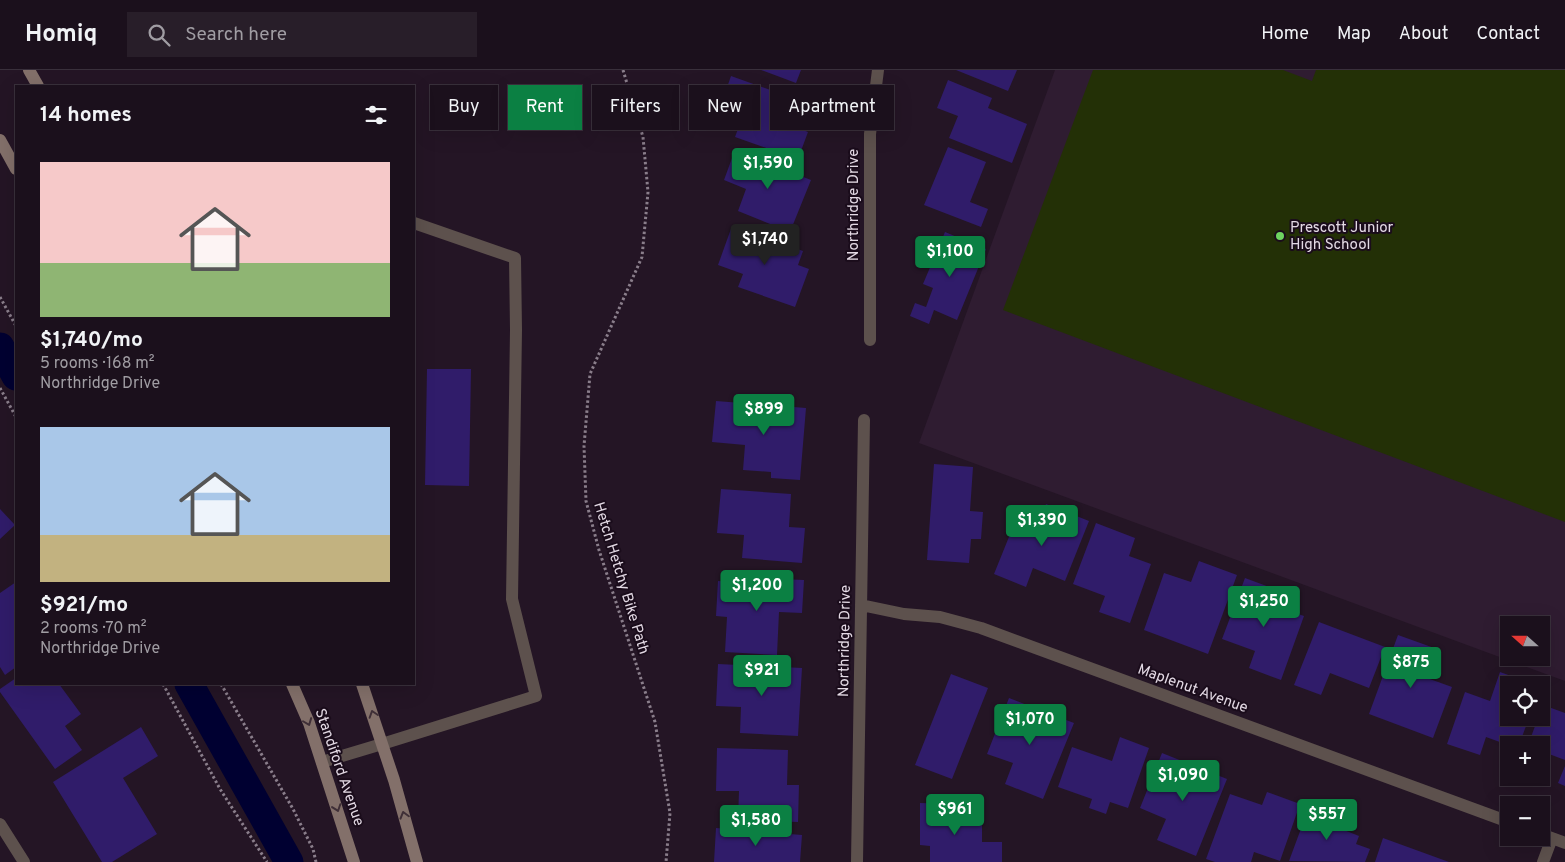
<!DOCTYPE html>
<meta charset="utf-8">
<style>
:root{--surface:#1b101c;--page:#281e29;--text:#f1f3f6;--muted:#a09da3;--line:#39303b;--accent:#0b8043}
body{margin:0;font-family:Overpass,sans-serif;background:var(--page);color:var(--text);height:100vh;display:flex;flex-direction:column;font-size:19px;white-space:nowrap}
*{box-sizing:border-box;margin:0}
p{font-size:16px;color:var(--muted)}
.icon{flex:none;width:28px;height:28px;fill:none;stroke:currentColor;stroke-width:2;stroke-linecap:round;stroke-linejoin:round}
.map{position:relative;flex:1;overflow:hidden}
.side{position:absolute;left:15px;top:15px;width:400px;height:600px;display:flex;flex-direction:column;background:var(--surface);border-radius:0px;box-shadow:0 5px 20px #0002,0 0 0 1px var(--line)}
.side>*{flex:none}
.guide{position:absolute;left:430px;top:15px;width:475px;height:45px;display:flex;gap:10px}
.needle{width:32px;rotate:291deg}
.fabs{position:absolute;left:1500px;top:546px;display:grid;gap:10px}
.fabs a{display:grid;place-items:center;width:50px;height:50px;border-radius:0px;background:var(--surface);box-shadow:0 5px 20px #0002,0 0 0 1px var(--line);font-size:25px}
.price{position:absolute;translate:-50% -42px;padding:0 11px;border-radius:5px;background:var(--accent);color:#fff;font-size:16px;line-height:32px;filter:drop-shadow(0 1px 2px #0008)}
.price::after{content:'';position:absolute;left:50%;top:30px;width:15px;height:11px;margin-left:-8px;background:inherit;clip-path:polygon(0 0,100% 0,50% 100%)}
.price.active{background:#222;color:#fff}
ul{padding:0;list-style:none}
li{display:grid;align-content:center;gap:10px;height:265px;padding:0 25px}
li span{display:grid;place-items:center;height:155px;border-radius:0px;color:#555}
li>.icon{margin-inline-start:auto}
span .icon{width:90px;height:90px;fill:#fffc;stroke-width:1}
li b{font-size:21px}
h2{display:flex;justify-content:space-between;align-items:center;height:60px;padding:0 25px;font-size:21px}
.chip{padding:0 18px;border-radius:0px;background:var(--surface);box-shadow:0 5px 20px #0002,0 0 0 1px var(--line);font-size:18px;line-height:45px}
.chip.active{background:var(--accent);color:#fff}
header{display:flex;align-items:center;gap:30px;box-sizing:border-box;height:70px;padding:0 25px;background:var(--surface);border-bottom:1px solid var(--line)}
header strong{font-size:24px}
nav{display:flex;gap:28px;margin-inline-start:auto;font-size:18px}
.search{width:350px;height:45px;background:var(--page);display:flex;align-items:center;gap:12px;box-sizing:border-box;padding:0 18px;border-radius:0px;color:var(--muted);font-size:19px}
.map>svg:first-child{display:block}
.built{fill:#2f1c31;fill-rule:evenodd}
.green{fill:#233006}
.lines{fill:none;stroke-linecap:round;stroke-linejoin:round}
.canal{stroke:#000031;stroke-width:29}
.building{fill:#301c6a}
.path{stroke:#8a7e8b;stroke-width:3;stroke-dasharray:2.5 2.5;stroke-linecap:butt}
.lane{stroke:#5d514d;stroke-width:12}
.street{stroke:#5d514d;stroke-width:12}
.secondary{stroke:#83706a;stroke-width:12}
.oneway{stroke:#3f2f37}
.poi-dot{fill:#6ed360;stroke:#1a0c1b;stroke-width:2}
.labels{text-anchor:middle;stroke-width:4;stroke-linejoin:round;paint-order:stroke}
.street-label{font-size:15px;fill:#e3d9e4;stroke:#1a0c1b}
.poi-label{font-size:15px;fill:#e3d9e4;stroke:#1a0c1b;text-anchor:start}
</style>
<header>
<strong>Homiq</strong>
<div class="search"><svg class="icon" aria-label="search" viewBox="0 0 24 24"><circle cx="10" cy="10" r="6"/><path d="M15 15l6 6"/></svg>Search here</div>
<nav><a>Home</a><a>Map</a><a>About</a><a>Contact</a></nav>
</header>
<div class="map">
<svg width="1565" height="792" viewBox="0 0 1565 792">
<rect width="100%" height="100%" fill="#241525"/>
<path class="built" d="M1055 0H1565V611L919 373ZM1509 555H1541V588H1509Z"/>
<path class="green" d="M1093 0H1283L1312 11 1316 0H1565V452L1003 240Z"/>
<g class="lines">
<path class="canal" d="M0 277 16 306
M189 614 289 792"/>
</g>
<path class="building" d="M761 0H801L796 13Z
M956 0H1017L1008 21Z
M731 6 799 30 790 55 808 62 798 89 735 67 746 37 723 29Z
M948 10 992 28 988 38 1027 54 1012 93 949 68 958 46 937 38Z
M948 77 986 92 970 132 988 139 981 157 924 135Z
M735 80 811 110 790 162 738 141 746 119 724 110Z
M732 156 803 181 798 195 809 199 795 237 738 217 743 204 718 195Z
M945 162 986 179 957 250 934 240 929 254 910 246 915 233 926 237 933 218 923 214Z
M427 299H471L469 416 425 415Z
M716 331 806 338 800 410 771 408V402L743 400 745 375 712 372Z
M934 394 973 397 970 441 983 442 981 469H971L969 493 927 490Z
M721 419 791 424 789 457 805 458 802 493 742 488 744 465 717 463Z
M1046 434 1089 451 1065 511 1033 498 1026 517 994 504 1015 452 1036 460Z
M0 439 15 455 0 469Z
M1096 453 1135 468 1129 486 1151 494 1130 553 1099 542 1105 526 1073 514Z
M1199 491 1237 505 1208 584 1144 560 1164 503 1191 512Z
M757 508 804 510 802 543 779 542 777 585 725 582 727 547 716 546 718 511 757 513Z
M1245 508 1286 523 1280 538 1304 546 1281 610 1249 598 1255 581 1222 569Z
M16 512V597L5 605 0 597V523Z
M1319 552 1385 577 1369 618 1330 603 1321 625 1294 615Z
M1398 565 1437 579 1427 608 1452 617 1433 668 1369 644Z
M718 594 802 598 798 666 740 663 741 637 716 636Z
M1500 602 1536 615H1509V648H1529L1519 675H1508L1486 667 1480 685 1447 674 1465 622 1490 631Z
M951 604 988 618 952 709 915 695Z
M16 608V614H59L81 644 65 656 82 680 55 699 0 622V619Z
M1009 628 1074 653 1043 729 1005 714 1013 693 987 684Z
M1543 635 1565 643V690L1541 681V675H1528L1538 648H1541Z
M141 657 158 686 123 708 157 764 112 792H102L53 712Z
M1120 667 1149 678 1128 738 1110 732 1106 744 1089 738 1092 729 1058 717 1072 677 1112 691Z
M717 678 788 680 787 715H799L798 752 738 750 739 721H716Z
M1162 683 1227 709 1196 786 1157 770 1166 749 1140 738Z
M1565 696V716L1558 713Z
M1267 722 1300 734 1280 791 1254 782 1251 792H1215L1206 789 1230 724 1262 735Z
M920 733 957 734V743H982V772H1002V792H930V776L920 775Z
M1309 737 1343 749 1339 758 1359 766 1356 774 1370 779 1365 792 1289 791Z
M716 758 802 765 800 792H714Z
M1383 768 1449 792H1375Z"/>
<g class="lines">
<path class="path" d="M623 0 643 67 648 122 642 187 590 304 584 376 586 431 599 480 655 652 670 743 666 792
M0 227 16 256
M0 318 16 347
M163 614 220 719 267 792
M221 614 293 739 313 779 316 792"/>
<path class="lane" d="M322 692 382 674 536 626 512 529 516 260 515 188 414 153"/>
<path class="street" d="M870 270V64L878 0
M861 535 904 544 940 547 981 558 1509 752
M0 754 24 792
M1541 764 1565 773
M857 792 864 350
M1543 792 1552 768"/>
<path class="secondary" d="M29 0 38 16
M0 70 16 99
M292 614 309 653 354 792
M362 614 394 710 417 792"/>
</g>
<defs><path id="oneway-chevron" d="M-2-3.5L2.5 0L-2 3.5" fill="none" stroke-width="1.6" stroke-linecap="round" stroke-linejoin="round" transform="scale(1.25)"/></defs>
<g class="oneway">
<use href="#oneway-chevron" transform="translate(373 644) rotate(-108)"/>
<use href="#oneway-chevron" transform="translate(308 652) rotate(69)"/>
<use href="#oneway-chevron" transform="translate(337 738) rotate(71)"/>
<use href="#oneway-chevron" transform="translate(404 745) rotate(-106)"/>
</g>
<circle class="poi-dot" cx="1280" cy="166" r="5"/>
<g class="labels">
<g class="street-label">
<text transform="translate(853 135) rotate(-90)" y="5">Northridge Drive</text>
<text transform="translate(622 508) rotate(73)" y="5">Hetch Hetchy Bike Path</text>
<text transform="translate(844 571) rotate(-89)" y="5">Northridge Drive</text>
<text transform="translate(1193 618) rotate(20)" y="5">Maplenut Avenue</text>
<text transform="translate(340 697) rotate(71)" y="5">Standiford Avenue</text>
</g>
<g class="poi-label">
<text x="1290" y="162">Prescott Junior<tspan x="1290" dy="17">High School</tspan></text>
</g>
</g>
</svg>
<div class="fabs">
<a><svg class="needle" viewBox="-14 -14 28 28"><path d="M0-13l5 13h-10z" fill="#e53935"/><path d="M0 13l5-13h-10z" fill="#a09da3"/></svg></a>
<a><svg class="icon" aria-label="locate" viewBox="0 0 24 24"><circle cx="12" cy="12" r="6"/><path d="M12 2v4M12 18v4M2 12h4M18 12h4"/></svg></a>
<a>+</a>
<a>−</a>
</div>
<b class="price" style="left:768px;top:120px">$1,590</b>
<b class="price active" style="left:765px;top:196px">$1,740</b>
<b class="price" style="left:950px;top:208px">$1,100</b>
<b class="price" style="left:764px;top:366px">$899</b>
<b class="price" style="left:1042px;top:477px">$1,390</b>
<b class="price" style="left:757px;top:542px">$1,200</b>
<b class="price" style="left:1264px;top:558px">$1,250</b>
<b class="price" style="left:1411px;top:619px">$875</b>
<b class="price" style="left:762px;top:627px">$921</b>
<b class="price" style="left:1030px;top:676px">$1,070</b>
<b class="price" style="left:1183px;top:732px">$1,090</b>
<b class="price" style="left:955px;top:766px">$961</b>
<b class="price" style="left:1327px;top:771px">$557</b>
<b class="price" style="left:756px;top:777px">$1,580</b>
<div class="guide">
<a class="chip">Buy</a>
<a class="chip active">Rent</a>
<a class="chip">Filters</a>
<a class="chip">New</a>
<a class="chip">Apartment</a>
</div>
<section class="side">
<h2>14 homes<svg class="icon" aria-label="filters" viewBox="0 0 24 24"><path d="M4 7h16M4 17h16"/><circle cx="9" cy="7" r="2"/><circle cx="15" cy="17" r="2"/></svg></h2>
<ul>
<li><span style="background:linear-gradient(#f6c9c9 65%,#8fb573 0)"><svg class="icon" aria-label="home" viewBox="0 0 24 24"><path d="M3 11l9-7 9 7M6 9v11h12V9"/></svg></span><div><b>$1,740/mo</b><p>5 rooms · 168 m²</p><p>Northridge Drive</p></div></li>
<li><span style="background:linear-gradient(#a9c7e8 70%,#c2b280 0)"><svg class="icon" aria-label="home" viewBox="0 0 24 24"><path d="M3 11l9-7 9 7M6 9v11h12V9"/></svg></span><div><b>$921/mo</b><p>2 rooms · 70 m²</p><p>Northridge Drive</p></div></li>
</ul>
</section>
</div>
